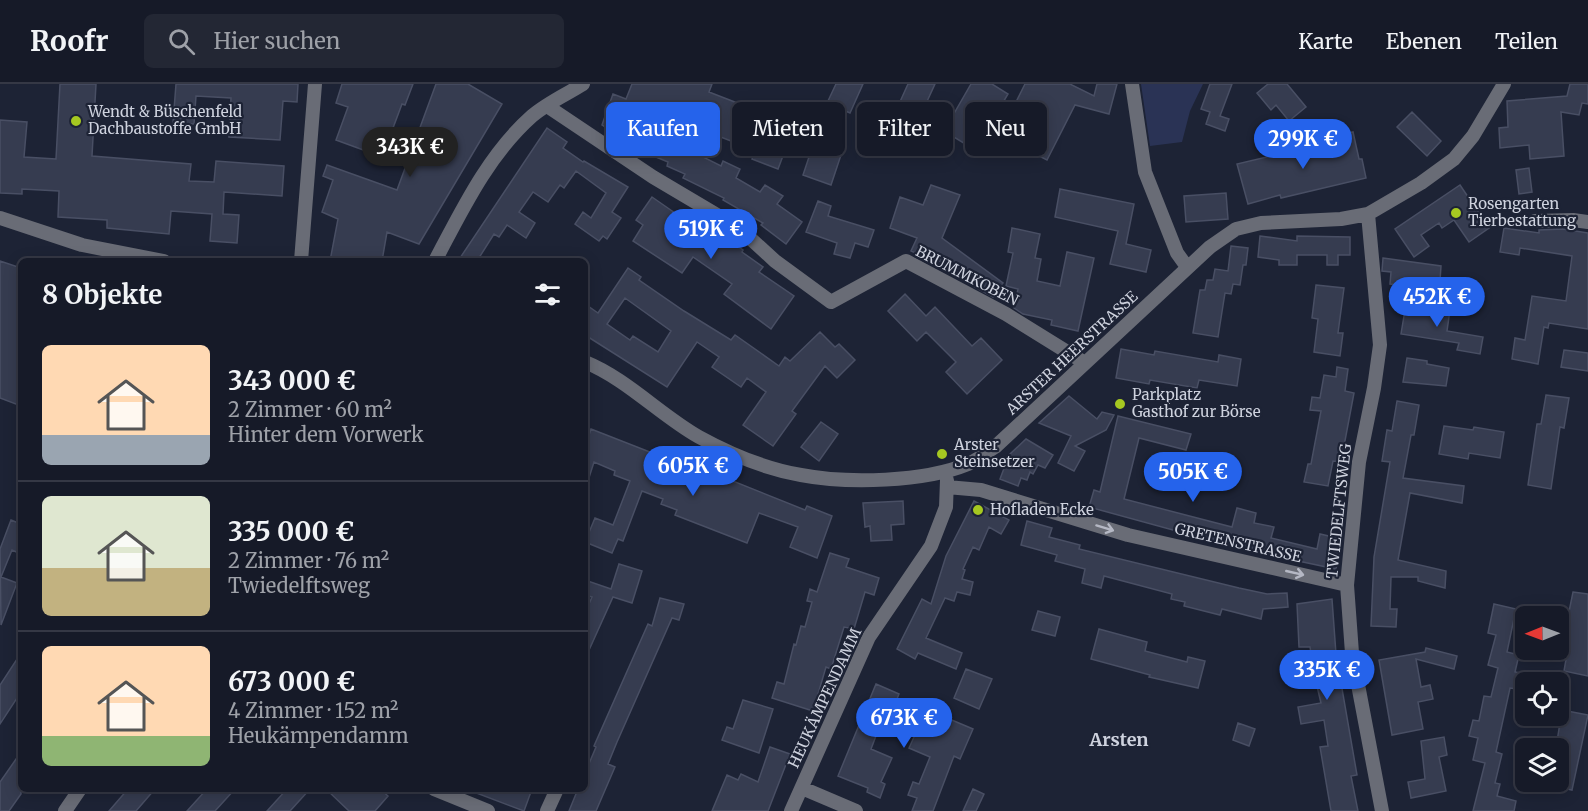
<!DOCTYPE html>
<html lang="de">
<meta charset="utf-8">
<style>
:root{--surface:#161a28;--page:#232734;--text:#f1f3f6;--muted:#9ea1a8;--line:#353845;--accent:#2563eb}
body{margin:0;font-family:Merriweather,serif;background:var(--page);color:var(--text);height:100vh;display:flex;flex-direction:column;font-size:22px;white-space:nowrap}
*{box-sizing:border-box;margin:0}
p{font-size:20px;color:var(--muted)}
.icon{flex:none;width:33px;height:33px;fill:none;stroke:currentColor;stroke-width:2;stroke-linecap:round;stroke-linejoin:round}
.map{position:relative;flex:1;overflow:hidden}
.side{position:absolute;left:18px;top:174px;width:570px;height:534px;display:flex;flex-direction:column;background:var(--surface);border-radius:9px;box-shadow:0 3px 15px #0003,0 0 0 2px var(--line)}
.side>*{flex:none}
.hud{position:absolute;left:606px;top:18px;width:570px;height:54px;display:flex;gap:12px}
.needle{width:39px;rotate:269deg}
.fabs{position:absolute;left:1515px;top:522px;display:grid;gap:12px}
.fabs a{display:grid;place-items:center;width:54px;height:54px;border-radius:9px;background:var(--surface);box-shadow:0 3px 15px #0003,0 0 0 2px var(--line);font-size:30px}
.price{position:absolute;translate:-50% -51px;padding:0 14px;border-radius:21px;background:var(--accent);color:#fff;font-size:20px;line-height:39px;filter:drop-shadow(0 2px 3px #0008)}
.price::after{content:'';position:absolute;left:50%;top:36px;width:18px;height:14px;margin-left:-9px;background:inherit;clip-path:polygon(0 0,100% 0,50% 100%)}
.price.active{background:#222;color:#fff}
ul{padding:0;list-style:none}
li{display:flex;align-items:center;gap:18px;height:150px;padding:0 24px}
li+li{border-top:2px solid var(--line)}
li span{display:grid;place-items:center;flex:none;width:168px;height:120px;border-radius:9px;color:#555}
li>.icon{margin-inline-start:auto}
span .icon{width:72px;height:72px;fill:#fffc;stroke-width:1}
li b{font-size:26px}
h2{display:flex;justify-content:space-between;align-items:center;height:72px;padding:0 24px;font-size:26px}
.tag{padding:0 21px;border-radius:9px;background:var(--surface);box-shadow:0 3px 15px #0003,0 0 0 2px var(--line);font-size:21px;line-height:54px}
.tag.active{background:var(--accent);color:#fff}
header{display:flex;align-items:center;gap:36px;box-sizing:border-box;height:84px;padding:0 30px;background:var(--surface);border-bottom:2px solid var(--line)}
header strong{font-size:28px}
nav{display:flex;gap:33px;margin-inline-start:auto;font-size:21px}
.search{width:420px;height:54px;background:var(--page);display:flex;align-items:center;gap:15px;box-sizing:border-box;padding:0 21px;border-radius:9px;color:var(--muted);font-size:22px}
.map>svg:first-child{display:block}
.green{fill:#2a3355}
.building{fill:#363c50;stroke:#494f64;stroke-width:1.5;fill-rule:evenodd}
.lines{fill:none;stroke-linecap:round;stroke-linejoin:round}
.minor{stroke:#696c76;stroke-width:14}
.oneway{stroke:#b5b8c4}
.poi-dot{fill:#a6c821;stroke:#1d2335;stroke-width:2}
.labels{text-anchor:middle;stroke-width:4.5;stroke-linejoin:round;paint-order:stroke}
.poi-label{font-size:15px;fill:#ced2de;stroke:#1d2335;text-anchor:start}
.street-label{font-size:15px;fill:#ced2de;stroke:#1d2335}
.quarter-label{font-size:18px;font-weight:bold;fill:#ced2de;stroke:#1d2335}
</style>
<header>
<strong>Roofr</strong>
<div class="search"><svg class="icon" aria-label="search" viewBox="0 0 24 24"><circle cx="10" cy="10" r="6"/><path d="M15 15l6 6"/></svg>Hier suchen</div>
<nav><a>Karte</a><a>Ebenen</a><a>Teilen</a></nav>
</header>
<div class="map">
<svg width="1588" height="727" viewBox="0 0 1588 727">
<rect width="100%" height="100%" fill="#1d2335"/>
<path class="green" d="M1141 0H1203L1190 27 1182 58 1150 62Z"/>
<path class="building" d="M60 0H96L92 72 191 80 189 97 214 98 216 77 284 82 282 112 224 108 223 130 239 131 237 159 210 157 212 130 171 127 169 150 107 144V136L58 133 59 107 22 105V110L0 109V36L27 38 24 73 56 75Z
M176 0H298L297 18 283 17 280 56 229 53 231 14 196 12 194 40 173 39Z
M342 0H413L405 21 402 20 390 52 385 50 377 71 336 56 348 23 336 19Z
M436 0H468L502 20 419 160 387 148 382 177H330L338 135 322 128 333 96 323 92 327 81 397 106Z
M632 0H712L709 8 745 22 731 57 695 43 687 62 696 67 695 69 721 82 723 77 740 85 736 94 760 108 765 101 783 112 777 120 802 138 786 160 761 141 763 139 723 116 724 114 683 94 685 90 667 82 668 78 644 68 602 41 613 10 626 15Z
M836 0H863L850 29 827 19Z
M908 0H935L912 50 890 40Z
M971 0H992L1008 10 975 66 944 47Z
M1025 0H1070L1094 12 1097 0H1117L1109 30 1075 21 1047 76 1021 63 1037 30 1015 20Z
M1210 0H1232L1220 32 1229 35 1225 47 1206 40 1210 28 1201 25Z
M1268 0H1287L1306 23 1289 37 1276 21 1271 26 1257 9Z
M1570 0H1588V20L1582 19 1579 31 1561 28 1564 72 1530 75 1529 61 1500 64 1499 44 1508 43 1507 17 1567 12Z
M1412 28 1441 57 1427 72 1397 43Z
M547 44 567 58 563 64 583 78 584 77 628 103 612 128 621 134 607 155 603 152 599 157 575 140 583 128 591 134 606 109 576 87 564 104 560 101 548 118 533 108 519 128 535 139 526 154 507 141 499 153 494 150 477 177H458Z
M763 46 789 56 778 85 752 75Z
M818 46 846 56 831 101 803 91Z
M1353 48 1359 75H1362L1366 94 1281 114 1280 111 1248 120 1237 80 1331 58 1330 53Z
M1529 84 1532 108 1519 110 1516 86Z
M931 101 960 111 942 154 1003 199 993 213 975 203 934 173 932 177 911 167 917 154 890 144 900 113 923 121Z
M1460 101 1489 144 1469 158 1454 136 1442 144 1439 139 1421 151 1429 162 1414 173 1395 145Z
M1060 105 1134 120 1126 160 1151 166 1146 188 1110 180 1118 147 1055 133Z
M1226 109 1228 135 1186 138 1184 112Z
M652 113 688 138 691 134 723 157 726 154 743 166 742 168 763 183 759 188 794 212 771 245 724 210 732 200 693 173 682 189 633 157 643 141 636 136Z
M818 117 831 122 828 132 874 146 868 163 855 159 850 174 834 170 837 159 806 148Z
M1012 144 1040 150 1035 174 1041 175 1037 197 1060 202 1067 168 1094 174 1078 247 1051 241 1052 236 1023 230 1014 224 1018 205 1006 202 1013 169 1008 168Z
M1504 144 1539 149V146L1563 145 1588 149V245L1549 239 1548 244 1544 243 1538 280 1512 275 1515 254 1525 256 1532 212 1566 217 1572 172 1520 164 1519 171 1500 168Z
M1260 152 1297 157V152L1350 153V171H1338V181H1327V171H1297V181H1279V176L1258 173Z
M1231 162 1248 164 1246 181H1243L1240 201 1233 200 1231 210 1225 209 1218 253 1193 249 1200 206H1205L1207 196H1213L1215 185 1228 187Z
M1383 174 1441 182 1440 197 1408 194 1407 202 1390 200 1391 188 1382 187Z
M0 177 21 184V322L0 314Z
M628 184 641 193 639 196 684 227 731 256 735 251 779 282 785 273 790 277 820 248 835 263 839 260 855 276 837 294 825 282 792 327 796 330 773 362 743 341 766 308 747 294 741 303 712 283 719 273 697 258 667 303 585 251V220L598 229ZM625 214 671 247 658 268 633 252 630 256 607 240Z
M1316 201 1344 204 1338 249H1343L1340 272 1314 268 1318 235 1312 234Z
M905 210 926 232 935 223 972 262 981 254 1002 276 967 310 946 288 956 278 926 248 917 257 888 227Z
M1406 220 1450 226 1447 247 1483 253 1480 270 1457 266 1459 259 1401 250Z
M1121 265 1154 271 1155 267 1218 278 1219 271 1241 275 1237 302 1199 296 1197 304 1150 296 1149 300 1116 294Z
M1564 266 1588 269V287L1561 283Z
M1407 274 1427 277V280L1449 284 1446 302 1403 298Z
M1337 283 1348 285 1345 307 1354 309 1341 378 1333 377 1328 402 1304 398 1308 380H1311L1321 327 1310 326 1312 313 1320 314 1324 291 1336 293Z
M1546 311 1569 314 1564 344 1560 343 1551 405 1528 401 1537 340H1541Z
M1069 312 1097 335 1102 328 1114 331 1106 346 1075 362 1085 367 1074 387 1058 379 1071 352 1039 339Z
M1397 317 1419 321 1414 351H1411L1403 394 1464 402 1462 419 1410 409 1398 476 1446 487 1445 504 1418 497V493H1391L1390 525H1397L1396 543 1371 542 1374 473 1390 378 1382 377 1387 346 1392 347Z
M1118 332 1191 350 1186 366 1139 354 1124 415 1232 443 1237 424 1256 429 1254 439 1274 443 1271 454 1317 465 1320 450 1342 455 1336 485 1246 466 1089 423 1094 406 1100 408Z
M821 338 838 350 819 377 801 363Z
M1444 342 1473 346 1474 343 1504 348 1500 374 1469 369 1468 375 1439 370Z
M591 345 660 372 661 369 683 377 805 426 807 422 832 432 817 474 790 463 798 443 759 429 747 459 675 431 677 426 661 420 663 415 642 407 623 457 618 455 612 469 585 458 595 434 613 441 630 397 614 391 615 387 594 378 587 400 585 399V363Z
M1026 355 1053 371 1045 384 1038 381 1033 390 1030 388 1027 396 1021 394 1018 402 1000 395 1009 371Z
M903 417 904 440 891 441 892 456 871 457 870 442 865 443 863 419Z
M974 417 1009 436 1001 450 989 443 979 466 973 463 963 485 965 486 962 495 973 498 970 511 957 508 954 517 945 514 926 554 962 569 956 585 918 569 915 575 897 565 922 515 931 520 946 472Z
M11 436 21 440V470L12 466 1 493 17 499 1 541 0 465Z
M1027 437 1052 444 1049 453 1080 461 1079 465 1239 504 1267 510 1287 509 1288 523 1263 525 1261 535 1222 525 1220 531 1184 522 1185 518 1171 515 1172 510 1104 492 1101 504 1082 499 1085 485 1055 477 1057 471 1021 461Z
M830 469 849 475 846 483 879 494 874 511 865 508 854 545 844 543 831 585 826 583 813 627 772 614 777 598 784 600 794 560 796 561 801 542 805 543 812 518 807 517 810 505 817 508Z
M619 480 642 487 632 519 613 513 585 575V529L592 513 585 511V496L611 505Z
M1573 508 1588 510V592L1564 587 1569 558 1563 557Z
M660 514 684 520 679 536 672 534 617 658 608 680 615 683 596 727H569L578 705H585V689L596 663 594 662 648 540 652 542Z
M1332 515 1336 570 1357 691 1351 692 1358 727H1331L1320 663 1328 662 1324 636 1301 640 1298 623 1321 619 1316 598 1294 603 1291 587 1313 582 1310 563H1299L1297 520Z
M1494 520 1516 525 1507 568 1519 571 1515 588 1521 589 1517 605 1510 604 1496 668 1502 670 1495 699 1500 700 1497 712 1516 717 1514 727H1473L1485 679 1473 676 1478 654 1469 652 1473 636 1479 637 1484 612 1491 613 1498 584 1488 581 1496 551 1488 549Z
M1038 527 1060 533 1055 552 1032 546Z
M1099 545 1147 558 1145 567 1187 578 1188 573 1205 577 1198 604 1149 593 1150 591 1091 575Z
M1426 564 1457 572 1454 585 1416 575 1421 603 1430 601 1433 615 1418 618 1423 645 1392 651 1379 576 1425 568Z
M21 569V608L0 640V601Z
M966 585 992 595 979 625 954 614Z
M876 600 899 610 895 620 944 640 947 634 973 645 960 675 954 672 933 727H912L917 714 908 711 913 698 919 700 930 673 909 664 919 642 890 631 884 646 879 644 871 665 892 674 881 698 885 700 880 714 867 708 868 704 838 692Z
M743 616 773 625 759 669 722 656 727 643 733 645Z
M1562 626 1588 631 1572 706 1558 703V664H1556Z
M1238 639 1255 645 1249 662 1233 656Z
M1444 653 1447 671 1439 673 1446 707 1411 714 1408 698 1425 695 1421 657Z
M770 663 790 670 768 727H712L727 691 738 696 741 690 758 698Z
M21 668V710L9 727H0V698Z
M128 705H155L136 727H109Z
M207 705H235L215 727H187Z
M287 705H310L290 727H267Z
M326 705H380L388 712 375 727H349Z
M466 705H532L524 727Z
M973 705 984 710 976 727H963Z"/>
<g class="lines">
<path class="minor" d="M1132 0 1145 88 1177 169 1187 183
M547 22 653 93 739 144 775 177 831 218 906 177 1006 230 1085 279
M1368 130 1380 261 1374 304 1359 378 1347 501 1352 569 1382 727
M0 134 82 161 164 177
M1535 137 1573 136 1588 138
M301 177 315 0
M435 177C462 126 488 71 532 32 547 19 567 10 583 0
M585 278C627 295 660 331 699 353 730 370 766 385 801 391 848 400 924 398 968 380 977 376 986 369 995 363L1210 163 1236 145 1261 139 1341 135 1368 130 1421 99 1454 75 1473 52 1504 0
M947 403 981 406 1128 451 1347 501
M802 704 856 727
M434 705 488 727
M65 727 80 705
M547 727 557 705
M791 727 869 553 931 462 946 423 947 396"/>
</g>
<defs><path id="oneway-shaft" d="M-6 0H5M1.5-3L5.5 0L1.5 3" fill="none" stroke-width="1.6" stroke-linecap="round" stroke-linejoin="round" transform="scale(1.5)"/></defs>
<g class="oneway">
<use href="#oneway-shaft" transform="translate(1105 444) rotate(17)"/>
<use href="#oneway-shaft" transform="translate(1295 489) rotate(13)"/>
</g>
<g class="poi-dot">
<circle cx="76" cy="37" r="6"/>
<circle cx="1456" cy="129" r="6"/>
<circle cx="1120" cy="320" r="6"/>
<circle cx="942" cy="370" r="6"/>
<circle cx="978" cy="426" r="6"/>
</g>
<g class="labels">
<g class="poi-label">
<text x="88" y="33">Wendt &amp; Büschenfeld<tspan x="88" dy="17">Dachbaustoffe GmbH</tspan></text>
<text x="1468" y="125">Rosengarten<tspan x="1468" dy="17">Tierbestattung</tspan></text>
<text x="1132" y="316">Parkplatz<tspan x="1132" dy="17">Gasthof zur Börse</tspan></text>
<text x="954" y="366">Arster<tspan x="954" dy="17">Steinsetzer</tspan></text>
<text x="990" y="431">Hofladen Ecke</text>
</g>
<g class="street-label">
<text transform="translate(967 192) rotate(27)" y="5">BRUMMKOBEN</text>
<text transform="translate(1072 269) rotate(-43)" y="5">ARSTER HEERSTRASSE</text>
<text transform="translate(1339 427) rotate(-84)" y="5">TWIEDELFTSWEG</text>
<text transform="translate(1238 459) rotate(13)" y="5">GRETENSTRASSE</text>
<text transform="translate(825 614) rotate(-65)" y="5">HEUKÄMPENDAMM</text>
</g>
<g class="quarter-label">
<text x="1119" y="662">Arsten</text>
</g>
</g>
</svg>
<div class="fabs">
<a><svg class="needle" viewBox="-14 -14 28 28"><path d="M0-13l5 13h-10z" fill="#e53935"/><path d="M0 13l5-13h-10z" fill="#9ea1a8"/></svg></a>
<a><svg class="icon" aria-label="locate" viewBox="0 0 24 24"><circle cx="12" cy="12" r="6"/><path d="M12 2v4M12 18v4M2 12h4M18 12h4"/></svg></a>
<a><svg class="icon" aria-label="layers" viewBox="0 0 24 24"><path d="M12 4l9 5-9 5-9-5zM3 14l9 5 9-5"/></svg></a>
</div>
<b class="price" style="left:1303px;top:86px">299K €</b>
<b class="price active" style="left:410px;top:94px">343K €</b>
<b class="price" style="left:711px;top:176px">519K €</b>
<b class="price" style="left:1437px;top:244px">452K €</b>
<b class="price" style="left:693px;top:413px">605K €</b>
<b class="price" style="left:1193px;top:419px">505K €</b>
<b class="price" style="left:1327px;top:617px">335K €</b>
<b class="price" style="left:904px;top:665px">673K €</b>
<div class="hud">
<a class="tag active">Kaufen</a>
<a class="tag">Mieten</a>
<a class="tag">Filter</a>
<a class="tag">Neu</a>
</div>
<section class="side">
<h2>8 Objekte<svg class="icon" aria-label="filters" viewBox="0 0 24 24"><path d="M4 7h16M4 17h16"/><circle cx="9" cy="7" r="2"/><circle cx="15" cy="17" r="2"/></svg></h2>
<ul>
<li><span style="background:linear-gradient(#ffd9b3 75%,#9aa5b1 0)"><svg class="icon" aria-label="home" viewBox="0 0 24 24"><path d="M3 11l9-7 9 7M6 9v11h12V9"/></svg></span><div><b>343 000 €</b><p>2 Zimmer · 60 m²</p><p>Hinter dem Vorwerk</p></div></li>
<li><span style="background:linear-gradient(#dfe7d0 60%,#c2b280 0)"><svg class="icon" aria-label="home" viewBox="0 0 24 24"><path d="M3 11l9-7 9 7M6 9v11h12V9"/></svg></span><div><b>335 000 €</b><p>2 Zimmer · 76 m²</p><p>Twiedelftsweg</p></div></li>
<li><span style="background:linear-gradient(#ffd9b3 75%,#8fb573 0)"><svg class="icon" aria-label="home" viewBox="0 0 24 24"><path d="M3 11l9-7 9 7M6 9v11h12V9"/></svg></span><div><b>673 000 €</b><p>4 Zimmer · 152 m²</p><p>Heukämpendamm</p></div></li>
</ul>
</section>
</div>
